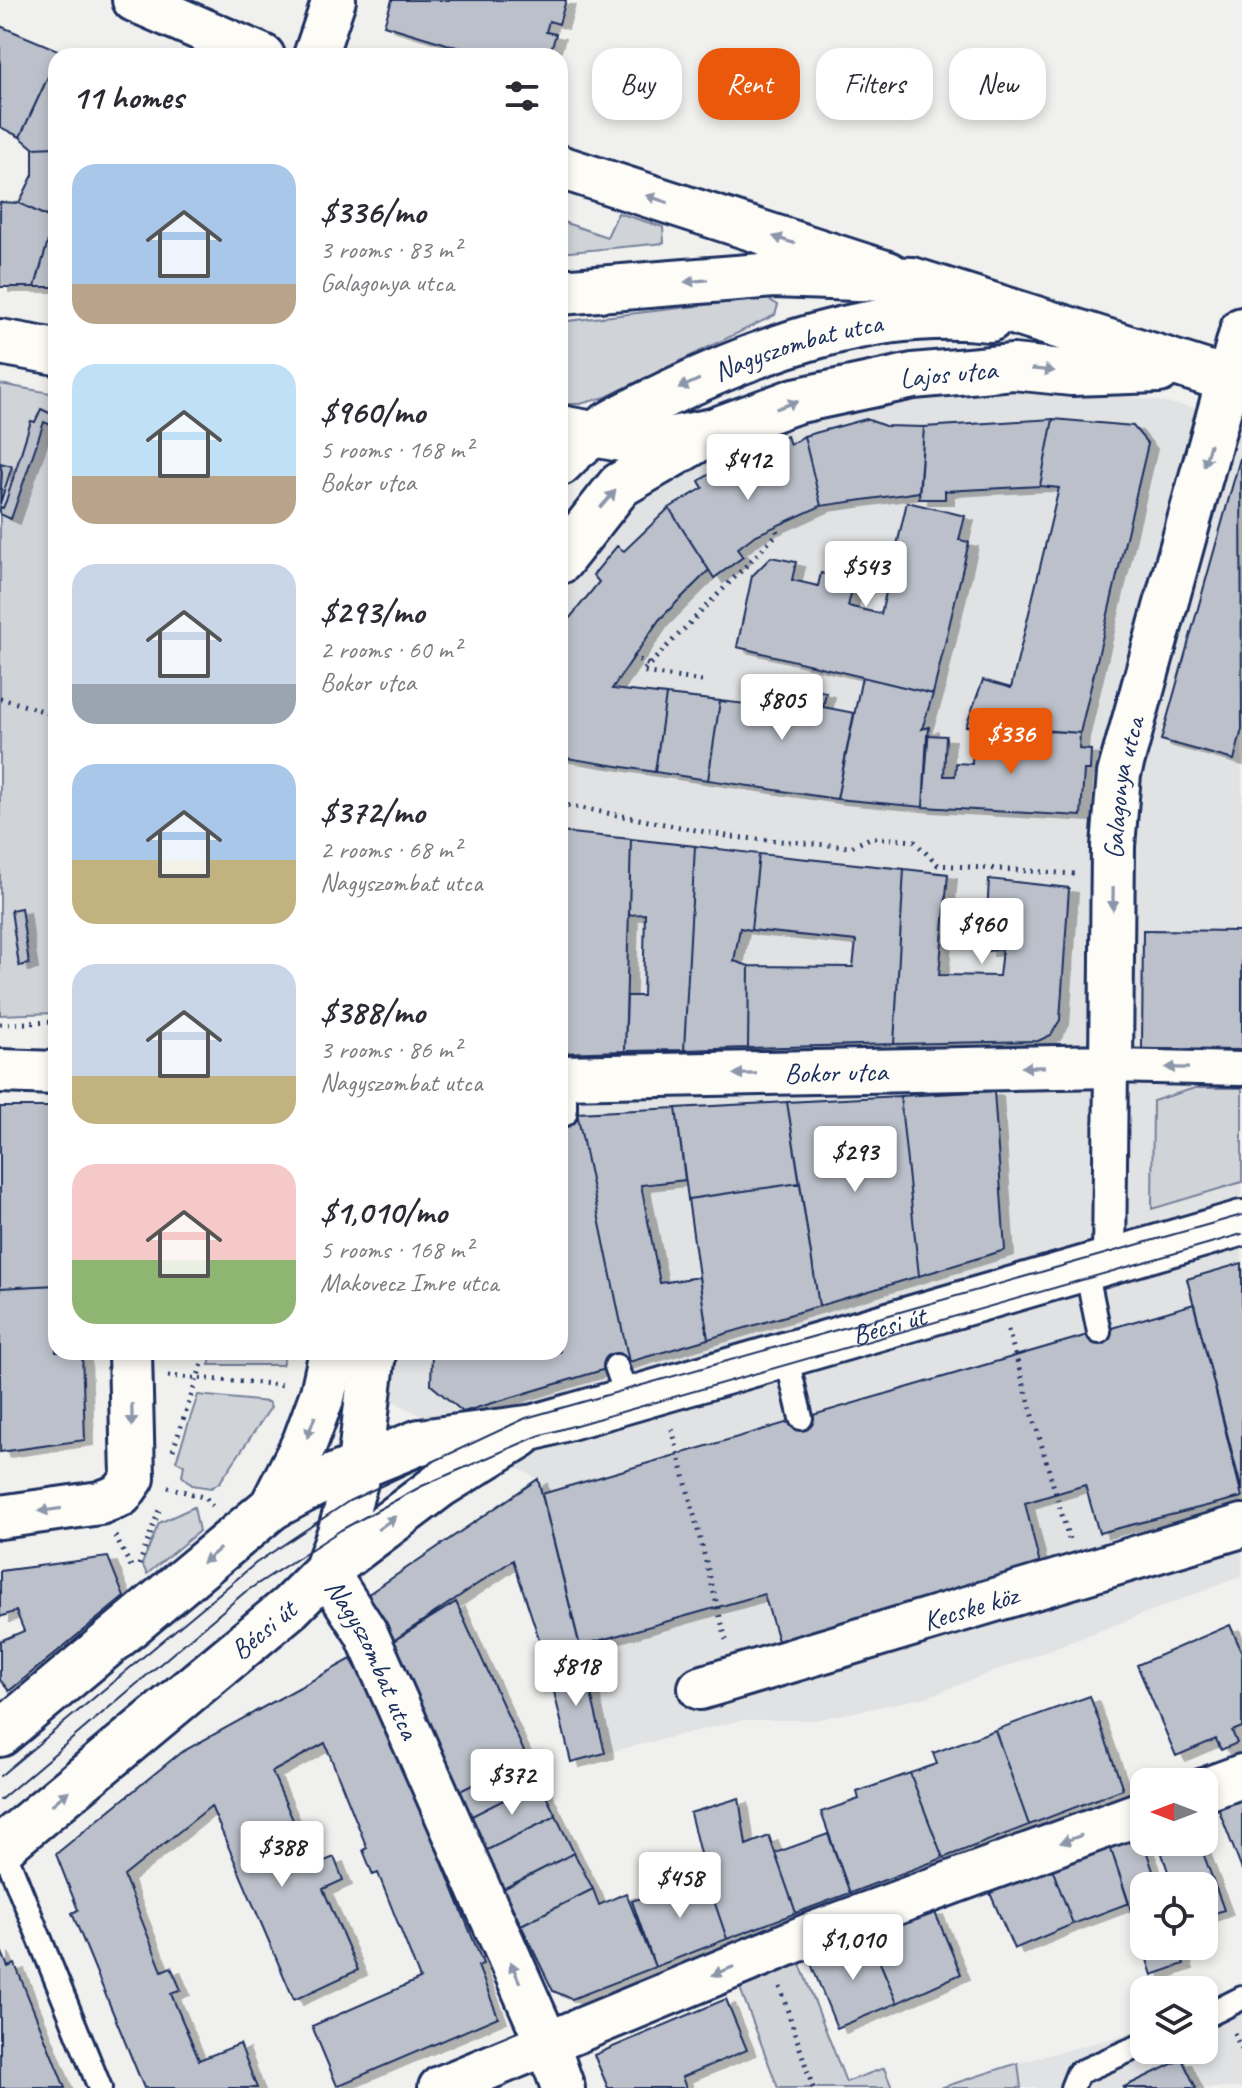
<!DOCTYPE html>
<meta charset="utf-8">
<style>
:root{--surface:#fff;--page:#f2f2f3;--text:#2b2b33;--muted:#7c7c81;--accent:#ea580c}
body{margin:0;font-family:Caveat,sans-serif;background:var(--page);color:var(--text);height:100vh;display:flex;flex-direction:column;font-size:30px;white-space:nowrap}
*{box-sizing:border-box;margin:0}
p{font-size:26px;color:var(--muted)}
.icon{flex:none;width:44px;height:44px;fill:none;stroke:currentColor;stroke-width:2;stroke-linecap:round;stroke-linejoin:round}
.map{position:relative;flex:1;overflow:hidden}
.panel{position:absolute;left:48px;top:48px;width:520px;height:1312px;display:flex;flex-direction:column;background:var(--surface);border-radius:24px;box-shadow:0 4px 12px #0003}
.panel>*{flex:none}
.top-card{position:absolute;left:592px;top:48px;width:530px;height:72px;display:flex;gap:16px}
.needle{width:52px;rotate:270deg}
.tools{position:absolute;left:1130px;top:1768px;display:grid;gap:16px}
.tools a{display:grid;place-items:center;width:88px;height:88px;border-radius:16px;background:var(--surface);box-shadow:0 4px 12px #0003;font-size:40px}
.price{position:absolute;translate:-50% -68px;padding:0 18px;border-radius:8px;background:#fff;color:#222;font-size:26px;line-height:52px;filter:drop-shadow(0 2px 4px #0008)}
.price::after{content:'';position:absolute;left:50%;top:48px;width:24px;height:18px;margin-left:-12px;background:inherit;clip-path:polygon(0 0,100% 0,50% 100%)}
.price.active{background:var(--accent);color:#fff}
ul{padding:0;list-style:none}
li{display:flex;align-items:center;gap:24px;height:200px;padding:0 24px}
li span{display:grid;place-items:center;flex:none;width:224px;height:160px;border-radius:24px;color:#555}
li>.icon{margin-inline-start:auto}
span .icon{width:96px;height:96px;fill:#fffc;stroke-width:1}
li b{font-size:34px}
h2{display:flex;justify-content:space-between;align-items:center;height:96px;padding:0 24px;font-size:34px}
.chip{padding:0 28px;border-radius:24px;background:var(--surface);box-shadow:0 4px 12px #0003;font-size:28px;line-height:72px}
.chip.active{background:var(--accent);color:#fff}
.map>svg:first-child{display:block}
.built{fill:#e0e2e3}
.green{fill:#d0d3d8;stroke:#76819b;stroke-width:2}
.building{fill:#bbc0ca;stroke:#1b2f5e;stroke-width:2;filter:url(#shadow)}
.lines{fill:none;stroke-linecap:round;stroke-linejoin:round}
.service-casing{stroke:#1b2f5e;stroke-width:28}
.pedestrian-casing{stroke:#1b2f5e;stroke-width:38}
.minor-casing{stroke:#1b2f5e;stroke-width:48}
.tertiary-casing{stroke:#1b2f5e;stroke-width:50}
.secondary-casing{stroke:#1b2f5e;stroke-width:50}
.path{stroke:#1b2f5e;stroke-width:5;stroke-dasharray:2 6;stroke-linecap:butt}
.service{stroke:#fdfcf7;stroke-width:22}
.pedestrian{stroke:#fdfcf7;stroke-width:32}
.minor{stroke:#fdfcf7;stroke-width:42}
.tertiary{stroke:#fdfcf7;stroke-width:44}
.secondary{stroke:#fdfcf7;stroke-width:44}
.tram{stroke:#1b2f5e;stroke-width:2}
.oneway{fill:#8c96aa}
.labels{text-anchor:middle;stroke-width:6;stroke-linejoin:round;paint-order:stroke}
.street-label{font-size:28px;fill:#1b2f5e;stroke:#fdfcf7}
</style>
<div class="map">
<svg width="1242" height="2088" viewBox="0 0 1242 2088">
<defs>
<filter id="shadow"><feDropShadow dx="9" dy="5" stdDeviation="0" flood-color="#0004"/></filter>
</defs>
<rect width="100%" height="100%" fill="#f0f0ee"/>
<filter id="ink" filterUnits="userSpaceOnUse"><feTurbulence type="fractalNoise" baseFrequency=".0125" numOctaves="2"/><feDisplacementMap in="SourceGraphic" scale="16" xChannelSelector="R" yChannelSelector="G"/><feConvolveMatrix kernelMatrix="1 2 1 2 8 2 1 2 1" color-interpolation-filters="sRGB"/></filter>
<g filter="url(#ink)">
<path class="built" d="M996 389 1118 394 1242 416V1576L927 1697 815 1720H742L605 1753 538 1479 384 1396 388 1352H560V577L643 483 775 423 886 399Z
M1242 1998V2088H1021L1018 2063 1144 2030V2050H1204V2014Z"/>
<path class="green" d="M618 213 663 227 664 243 560 253V221L607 237Z
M766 298 778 305 775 315 606 397 580 404H560V322Z
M0 384 56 394V1013L0 1015Z
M1195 1088H1242V1182L1152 1209 1153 1101Z
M213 1352H287L282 1365H209Z
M198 1395 268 1402 271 1407 220 1482 211 1488 192 1485 182 1476 184 1465 176 1461Z
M194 1507 199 1531 147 1574 142 1564 159 1523Z
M800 1964 846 2082 884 2068 892 2088H778L740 1988Z
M1018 2063 1021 2088H940Z"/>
<path class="building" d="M392 0H566L559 24 549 21 546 32 556 34 549 56H486L384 25Z
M0 26 60 51 20 137 0 127Z
M56 60V147L33 148 20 137Z
M56 147V210L54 220 19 203 33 175V148Z
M0 202 19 203 54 220 35 287H0Z
M56 210V287H35L54 220Z
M41 409 56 416V427L44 422 11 519 0 514V507L3 508 6 501 31 421 35 422Z
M866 419 885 426 924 427 919 492 821 506 804 436Z
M1053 419 1133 426 1148 444 1080 733 966 726 983 680 1011 688 1059 488 1040 486Z
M1053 419 1040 486 945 491V499H919L924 427Z
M787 436 790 445 804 436 821 506 754 536 737 549 743 557 714 578 669 508 703 488 699 481 724 465 729 473 757 457 755 448Z
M1241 455 1242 729 1234 760 1161 740Z
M0 463 12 466 0 504 2 472Z
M907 502 965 516 959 540 969 542 933 694 737 647 752 576 771 557 796 562 792 580 818 586 821 573 854 582 848 606 881 614Z
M669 508 709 570 659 620 612 689 666 695 655 772 560 757V630L599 582 593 575 617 546 624 551Z
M862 677 933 694 922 729 929 727 923 807 837 799Z
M759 680 826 692 823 707 854 713 837 799 708 780 720 701 755 705Z
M666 695 720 701 708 780 655 772Z
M1025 729 1080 733 1079 749 1091 750 1090 770H1084L1081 816 923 807 927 735 946 736 944 776H955L956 763 972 764 973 742 1023 744Z
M560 832 631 839 625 1051 560 1053Z
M631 839 695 846 684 1050 625 1051 627 996H643L645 914 629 915Z
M695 846 759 854 751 930 740 928 734 961 749 966 748 1048 684 1050Z
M759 854 904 869 894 1044 748 1048 749 966 853 967 856 941 751 930Z
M904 869 948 874 939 975 999 976 1002 950 985 951 989 879 1069 888 1060 1020 1051 1035 1038 1041 894 1044Z
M21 908 29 964 19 966 11 910Z
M1143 930 1242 931V1050L1142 1049Z
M994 1091 1005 1250 919 1276 900 1096Z
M900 1096 919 1276 819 1306 787 1102Z
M787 1102 800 1183 688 1199 676 1108Z
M0 1107H56V1285L0 1288Z
M676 1108 685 1180 641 1185 660 1283 699 1277 708 1339 629 1362 577 1113Z
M577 1113 629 1362 463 1412 431 1385 432 1352H560V1114Z
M800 1183 819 1306 708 1339 688 1199Z
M1242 1263V1491L1187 1279Z
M56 1285V1352H82L85 1440 0 1452V1288Z
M1194 1304 1242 1497 1099 1533 1085 1485 1025 1503 1041 1569 779 1644 764 1594 580 1646 542 1494Z
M538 1479 582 1655 547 1663 513 1560 387 1645 361 1599Z
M108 1557 124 1597 9 1691 0 1680V1641L24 1631 16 1611 0 1617V1571Z
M456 1602 527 1758 456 1793 387 1645Z
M1230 1625 1242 1652V1727L1232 1731 1237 1743 1221 1750 1216 1739 1176 1756 1137 1665Z
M582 1655 605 1753 571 1762 547 1663Z
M351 1659 381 1711 483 1964 478 1966 498 2017 337 2086 312 2026 420 1979 378 1873 373 1875 363 1850 367 1848 325 1743 272 1772 313 1866 334 1857 343 1880 323 1889 358 1970 294 2000 211 1806 124 1876 162 1971 171 1967 181 1990 171 1994 199 2060 240 2044 257 2088H144L72 1913 78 1910 56 1854 180 1753Z
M1090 1696 1123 1789 1029 1825 995 1730Z
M995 1730 1029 1825 943 1858 910 1773 937 1764 933 1753Z
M527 1758 539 1782 468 1818 456 1793Z
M910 1773 943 1858 850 1893 821 1812 859 1799 857 1792Z
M539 1782 556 1816 485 1851 468 1818Z
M1242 1789V1870L1215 1800Z
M739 1798 746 1845 769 1836 796 1913 727 1939 705 1874 690 1813Z
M556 1816 574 1853 503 1889 485 1851Z
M1140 1832 1158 1886H1144V1946H1178L1184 1964 1152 1975 1109 1843Z
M828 1834 850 1893 796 1913 775 1853Z
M1158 1842H1199L1224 1910 1204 1917V1886H1173Z
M1109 1843 1129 1903 1073 1924 1050 1863Z
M574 1853 593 1889 521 1925 503 1889Z
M1050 1863 1073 1924 1014 1949 987 1886Z
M705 1874 727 1939 655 1967 632 1901Z
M593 1889 599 1905 626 1893 655 1967 572 1999 553 1991 521 1925Z
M934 1910 961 1974 897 2003 869 1936Z
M869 1936 897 2003 837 2028 810 1961Z
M0 1948 8 1967 15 1964 65 2088H0Z
M726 1999 747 2050 682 2077 686 2088H608L594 2055Z
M1182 2059 1196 2088H1122Z"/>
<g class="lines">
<defs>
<path id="service" d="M565 1077V1114
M1086 1269 1099 1332
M786 1355 801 1418
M616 1366 628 1400
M2 1845 100 2088
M1204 2017 1242 1998
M1072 2088 1078 2073 1144 2044"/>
<path id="pedestrian" d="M1109 1263 1111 1066 1242 1069"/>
<g id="minor">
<path d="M134 0 263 56"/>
<path d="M315 56 334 0"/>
<path d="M560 167 888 273"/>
<path d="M0 1071 56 1073"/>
<path id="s1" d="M560 1077 1111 1066 1113 846 1119 774 1242 329"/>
<path d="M0 1517 100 1503 121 1495 133 1478 130 1352"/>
<path id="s2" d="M326 1571 366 1633 547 2043 563 2088"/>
<path id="s3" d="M700 1688 1242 1526"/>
<path d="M1204 1790 1242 1776"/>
<path d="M440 2088 812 1934 1144 1812"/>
</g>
<g id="tertiary">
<path id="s4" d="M272 1507 313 1485 420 1442 535 1427 1242 1223"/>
<path d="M326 1571 440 1485 521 1435"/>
</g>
<g id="secondary">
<path d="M560 292 774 275 912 280 1242 384"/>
<path d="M0 342 56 352"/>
<path id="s5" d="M560 428 632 441 672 439 713 431 795 401 913 376 1013 367 1072 373 1159 370"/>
<path id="s6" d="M560 463C589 431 629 413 667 394 767 346 877 307 990 319"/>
<path d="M560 561 620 485 694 442"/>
<path d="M0 1734 272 1507 305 1442 323 1393 332 1352"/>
<path id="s7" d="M0 1848 290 1607 326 1571 341 1530 360 1465 373 1352"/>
</g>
</defs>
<use href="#service" class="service-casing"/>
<use href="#pedestrian" class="pedestrian-casing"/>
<use href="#minor" class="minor-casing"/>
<use href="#tertiary" class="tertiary-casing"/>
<use href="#secondary" class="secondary-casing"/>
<path class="path" d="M560 618 567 622
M632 656 649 665
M702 681 642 672 778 533 775 527
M0 698 56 715
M560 804 732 837 851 847 872 837 914 841 938 865 1075 874
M0 1024 56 1022
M1008 1330 1069 1539
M168 1376 286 1385
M672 1429 726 1640
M173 1450 206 1352
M168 1487 206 1498 212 1506
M115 1536 133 1570
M139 1565 159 1510
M780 1987 813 2088
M1234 2033 1242 2050"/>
<use href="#service" class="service"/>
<use href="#pedestrian" class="pedestrian"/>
<use href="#minor" class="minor"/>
<use href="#tertiary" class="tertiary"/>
<use href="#secondary" class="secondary"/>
<path class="tram" d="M0 1776 256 1563 349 1501 526 1418 1242 1215
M0 1800 245 1592 341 1530 422 1486 538 1436 1242 1234"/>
</g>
<defs><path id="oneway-solid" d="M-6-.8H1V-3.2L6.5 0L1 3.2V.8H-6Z" transform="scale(2)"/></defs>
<g class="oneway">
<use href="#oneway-solid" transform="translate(657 199) rotate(-162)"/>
<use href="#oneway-solid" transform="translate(784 240) rotate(-162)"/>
<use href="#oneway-solid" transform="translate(696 281) rotate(175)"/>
<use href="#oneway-solid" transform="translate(1043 370) rotate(5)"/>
<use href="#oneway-solid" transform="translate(689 384) rotate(155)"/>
<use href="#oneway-solid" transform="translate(787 405) rotate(-19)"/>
<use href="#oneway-solid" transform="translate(1207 455) rotate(106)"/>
<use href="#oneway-solid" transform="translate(608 499) rotate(-49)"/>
<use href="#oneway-solid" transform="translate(1113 899) rotate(91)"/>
<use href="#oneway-solid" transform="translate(1033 1067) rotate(179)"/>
<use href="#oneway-solid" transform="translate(1177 1068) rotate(-179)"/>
<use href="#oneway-solid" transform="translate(745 1074) rotate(179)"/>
<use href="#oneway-solid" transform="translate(132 1415) rotate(89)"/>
<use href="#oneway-solid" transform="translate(311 1427) rotate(110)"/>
<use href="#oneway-solid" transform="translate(50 1510) rotate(172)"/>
<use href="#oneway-solid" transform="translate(387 1523) rotate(-36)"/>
<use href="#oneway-solid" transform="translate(211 1556) rotate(140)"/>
<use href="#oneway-solid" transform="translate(60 1798) rotate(-40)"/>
<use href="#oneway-solid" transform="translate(1071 1839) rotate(160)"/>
<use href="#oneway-solid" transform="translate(723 1971) rotate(158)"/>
<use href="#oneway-solid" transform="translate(515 1972) rotate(-114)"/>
</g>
</g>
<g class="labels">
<g class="street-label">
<text dy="10" stroke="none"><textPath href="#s6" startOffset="268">Nagyszombat utca</textPath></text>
<text dy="10" stroke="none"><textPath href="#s5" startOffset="398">Lajos utca</textPath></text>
<text dy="10" stroke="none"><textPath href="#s1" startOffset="830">Galagonya utca</textPath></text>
<text dy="10" stroke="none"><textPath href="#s1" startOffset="276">Bokor utca</textPath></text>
<text dy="10" stroke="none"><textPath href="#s4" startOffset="646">Bécsi út</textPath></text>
<text dy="10" stroke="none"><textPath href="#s3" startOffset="282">Kecske köz</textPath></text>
<text dy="10" stroke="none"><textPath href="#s7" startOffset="342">Bécsi út</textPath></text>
<text dy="10" stroke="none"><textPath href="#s2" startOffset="100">Nagyszombat utca</textPath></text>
</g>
</g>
</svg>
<div class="tools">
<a><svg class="needle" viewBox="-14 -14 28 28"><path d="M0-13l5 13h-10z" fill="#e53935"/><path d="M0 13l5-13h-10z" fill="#7c7c81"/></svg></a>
<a><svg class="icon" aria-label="locate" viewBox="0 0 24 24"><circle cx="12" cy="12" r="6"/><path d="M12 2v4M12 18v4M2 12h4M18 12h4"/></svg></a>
<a><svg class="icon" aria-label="layers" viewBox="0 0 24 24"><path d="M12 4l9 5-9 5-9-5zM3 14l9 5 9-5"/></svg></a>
</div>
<b class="price" style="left:748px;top:502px">$412</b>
<b class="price" style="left:866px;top:609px">$543</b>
<b class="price" style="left:782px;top:742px">$805</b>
<b class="price active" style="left:1011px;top:776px">$336</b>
<b class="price" style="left:982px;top:966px">$960</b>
<b class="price" style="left:855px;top:1194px">$293</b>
<b class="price" style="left:576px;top:1708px">$818</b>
<b class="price" style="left:512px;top:1817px">$372</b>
<b class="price" style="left:282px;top:1889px">$388</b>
<b class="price" style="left:680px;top:1920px">$458</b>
<b class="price" style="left:853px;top:1982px">$1,010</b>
<div class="top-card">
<a class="chip">Buy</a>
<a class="chip active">Rent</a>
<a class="chip">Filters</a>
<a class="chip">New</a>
</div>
<section class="panel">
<h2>11 homes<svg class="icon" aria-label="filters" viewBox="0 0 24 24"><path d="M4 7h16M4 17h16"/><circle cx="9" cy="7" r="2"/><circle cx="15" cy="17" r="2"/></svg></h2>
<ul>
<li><span style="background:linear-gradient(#a9c7e8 75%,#b9a48a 0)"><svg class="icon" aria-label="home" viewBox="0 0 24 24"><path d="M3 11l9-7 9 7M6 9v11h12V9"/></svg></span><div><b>$336/mo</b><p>3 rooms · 83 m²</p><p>Galagonya utca</p></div></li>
<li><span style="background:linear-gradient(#bfe0f5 70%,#b9a48a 0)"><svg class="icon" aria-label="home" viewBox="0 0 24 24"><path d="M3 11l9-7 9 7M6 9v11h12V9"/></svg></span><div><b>$960/mo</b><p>5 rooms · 168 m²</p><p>Bokor utca</p></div></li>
<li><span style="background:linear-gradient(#c9d6e8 75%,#9aa5b1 0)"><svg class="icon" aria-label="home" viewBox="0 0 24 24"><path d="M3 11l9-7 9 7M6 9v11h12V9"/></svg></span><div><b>$293/mo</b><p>2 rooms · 60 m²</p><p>Bokor utca</p></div></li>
<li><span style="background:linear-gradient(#a9c7e8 60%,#c2b280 0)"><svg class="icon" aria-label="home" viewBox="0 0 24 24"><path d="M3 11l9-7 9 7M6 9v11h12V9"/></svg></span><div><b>$372/mo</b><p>2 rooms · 68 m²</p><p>Nagyszombat utca</p></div></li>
<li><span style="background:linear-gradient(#c9d6e8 70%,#c2b280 0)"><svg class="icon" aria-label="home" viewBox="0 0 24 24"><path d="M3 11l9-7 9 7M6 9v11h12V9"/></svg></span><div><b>$388/mo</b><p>3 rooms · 86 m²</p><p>Nagyszombat utca</p></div></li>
<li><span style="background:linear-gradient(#f6c9c9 60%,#8fb573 0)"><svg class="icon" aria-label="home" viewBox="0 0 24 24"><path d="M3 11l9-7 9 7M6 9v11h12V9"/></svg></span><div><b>$1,010/mo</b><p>5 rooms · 168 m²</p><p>Makovecz Imre utca</p></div></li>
</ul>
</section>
</div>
